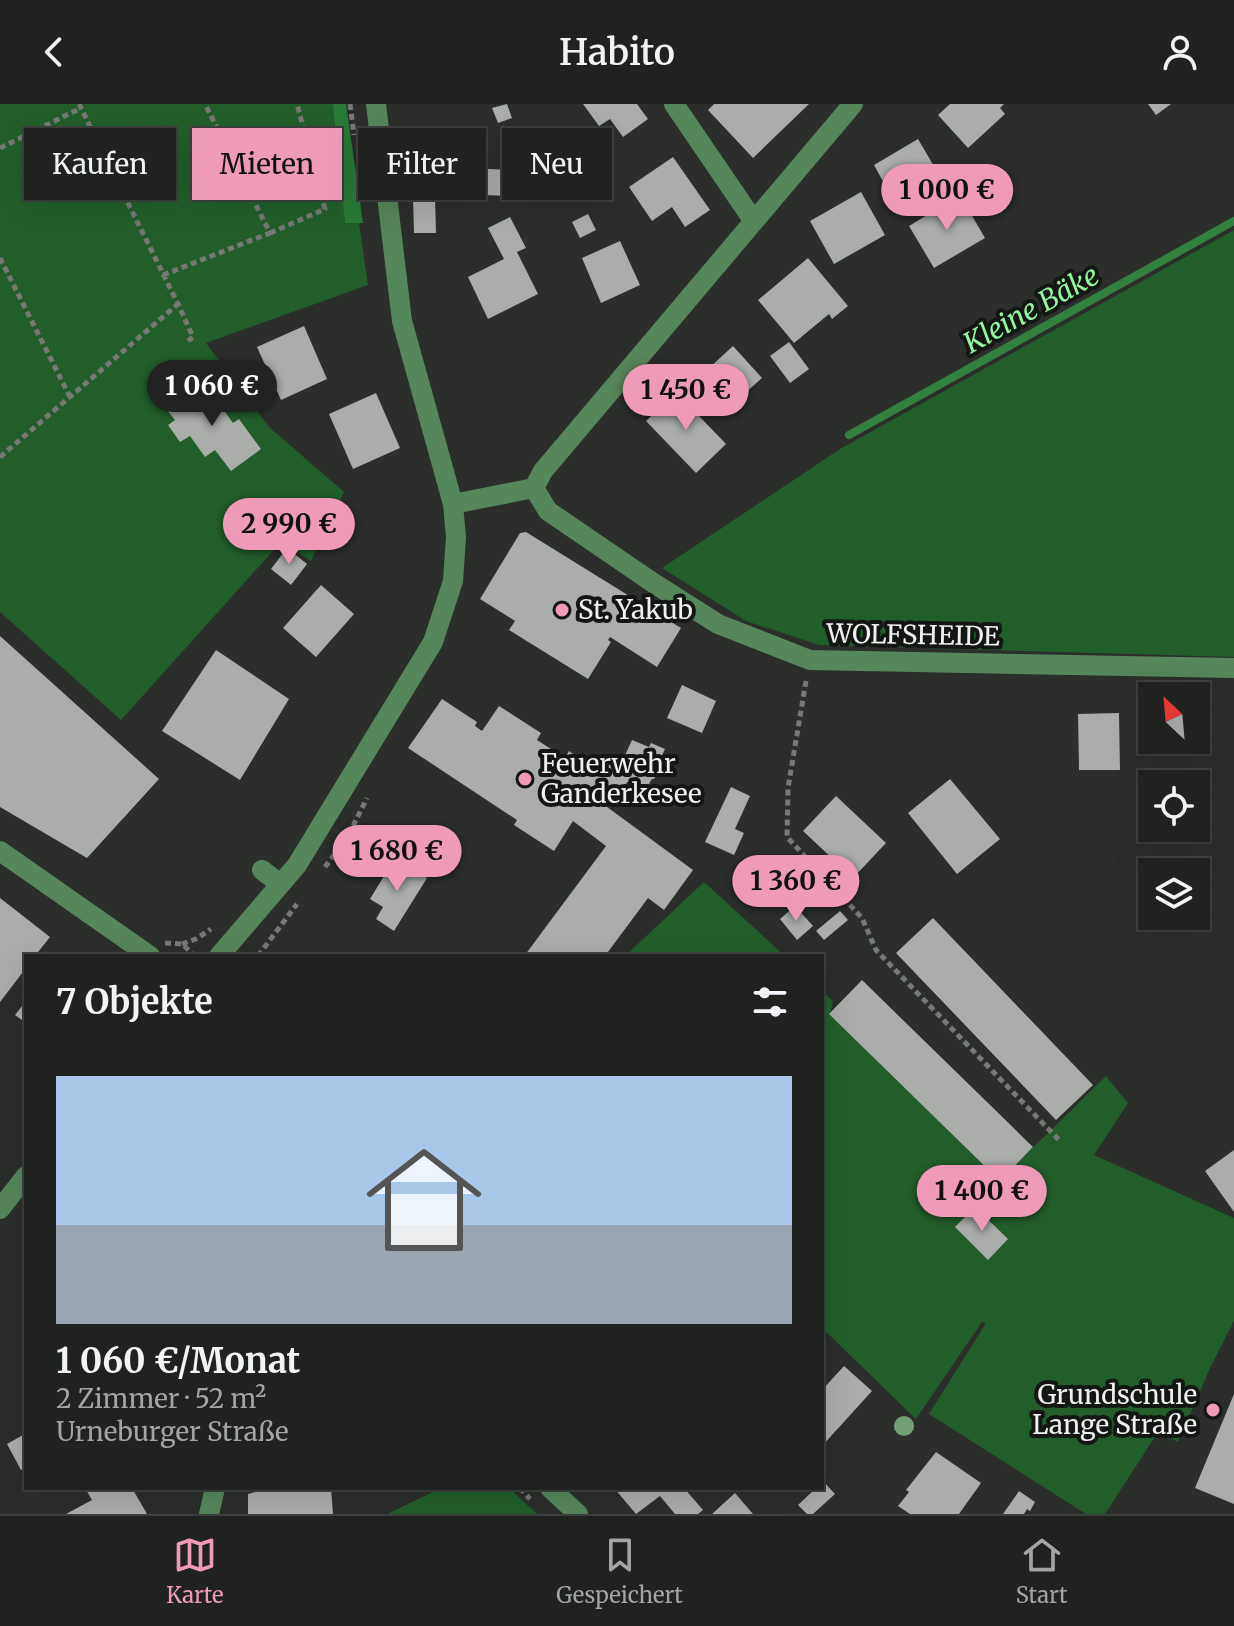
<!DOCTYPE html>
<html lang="de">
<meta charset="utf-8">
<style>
:root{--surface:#202220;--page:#282a29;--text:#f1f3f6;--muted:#a2a4a5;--line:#3d3f3e;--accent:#ef9ab8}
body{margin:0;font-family:Merriweather,serif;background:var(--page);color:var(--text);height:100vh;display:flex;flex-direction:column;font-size:30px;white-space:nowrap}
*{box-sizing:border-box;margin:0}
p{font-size:26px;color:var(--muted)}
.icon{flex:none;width:44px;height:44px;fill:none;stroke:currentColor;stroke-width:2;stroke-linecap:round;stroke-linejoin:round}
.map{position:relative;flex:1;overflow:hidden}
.sheet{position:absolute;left:24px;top:850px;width:800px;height:536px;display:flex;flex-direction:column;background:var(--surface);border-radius:0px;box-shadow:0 8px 32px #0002,0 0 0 2px var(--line)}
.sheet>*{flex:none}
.hud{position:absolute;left:24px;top:24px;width:800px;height:72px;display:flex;gap:16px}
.needle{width:52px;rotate:334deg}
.controls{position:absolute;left:1138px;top:578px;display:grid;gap:16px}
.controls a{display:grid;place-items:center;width:72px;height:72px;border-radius:0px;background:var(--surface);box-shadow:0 8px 32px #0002,0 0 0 2px var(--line);font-size:40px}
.price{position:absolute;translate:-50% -68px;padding:0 18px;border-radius:28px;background:var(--accent);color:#111;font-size:26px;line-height:52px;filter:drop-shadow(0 2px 4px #0008)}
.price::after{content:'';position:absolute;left:50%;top:48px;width:24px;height:18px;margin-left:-12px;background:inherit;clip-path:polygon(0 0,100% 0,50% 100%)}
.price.on{background:#222;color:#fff}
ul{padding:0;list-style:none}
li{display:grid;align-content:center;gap:16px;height:424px;padding:0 32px}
li span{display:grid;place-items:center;height:248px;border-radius:0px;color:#555}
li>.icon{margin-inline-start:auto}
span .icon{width:144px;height:144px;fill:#fffc;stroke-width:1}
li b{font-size:34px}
h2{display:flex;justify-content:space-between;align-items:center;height:96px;padding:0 32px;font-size:34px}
.tag{padding:0 28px;border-radius:0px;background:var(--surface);box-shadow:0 8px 32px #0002,0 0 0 2px var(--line);font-size:28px;line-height:72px}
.tag.on{background:var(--accent);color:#111}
header{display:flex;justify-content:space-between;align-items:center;height:104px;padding:0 32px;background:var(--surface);font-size:36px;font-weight:600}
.tabs{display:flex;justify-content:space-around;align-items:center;height:112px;border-top:2px solid var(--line);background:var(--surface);font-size:22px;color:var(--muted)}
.tabs a{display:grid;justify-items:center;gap:4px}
.tabs .on{color:var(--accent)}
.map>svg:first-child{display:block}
.green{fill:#225e2c}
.forest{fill:#2a7a39}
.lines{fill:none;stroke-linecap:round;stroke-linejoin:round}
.stream{stroke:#328140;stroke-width:8}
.building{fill:#aaadaa}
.path{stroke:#767976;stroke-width:5;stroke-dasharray:6 4;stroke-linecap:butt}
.minor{stroke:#56865c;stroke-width:20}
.tree{fill:#719f76}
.poi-dot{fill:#ef9ab8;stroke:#141614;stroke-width:3}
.labels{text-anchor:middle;stroke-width:8;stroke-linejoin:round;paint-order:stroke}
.poi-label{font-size:26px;fill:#eff1ef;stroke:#141614;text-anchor:start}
.street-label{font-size:26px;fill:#eff1ef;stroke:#141614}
.water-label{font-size:28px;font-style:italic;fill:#92f89f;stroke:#141614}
</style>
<header><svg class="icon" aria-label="back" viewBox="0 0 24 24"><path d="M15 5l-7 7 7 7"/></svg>Habito<svg class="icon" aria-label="person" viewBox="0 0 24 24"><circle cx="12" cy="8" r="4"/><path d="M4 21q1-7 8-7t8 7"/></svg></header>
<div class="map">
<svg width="1234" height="1410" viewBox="0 0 1234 1410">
<rect width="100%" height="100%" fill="#2b2e2b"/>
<path class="green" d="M0 0H342L368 181 206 239 269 323 344 388 311 457 281 438 121 616 0 508Z
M1234 126V553L819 541 746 517 662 464 840 345Z
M704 778 785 852H625Z
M822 887 833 897 830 910 1000 1076 1106 972 1128 999 1094 1051 1234 1114V1217L1210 1264 1178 1338 1158 1328 1105 1410H1086L929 1310 986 1219 982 1218 916 1315 822 1224Z
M441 1384H509L537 1410H387Z"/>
<path class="forest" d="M333 0H346L363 119H345Z"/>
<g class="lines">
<path class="stream" d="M849 331 1234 117"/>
</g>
<path class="building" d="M507 0 512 14 498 19 492 4Z
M583 0H637L648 15 623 33 610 15 599 22Z
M714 0H809L753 54 708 6Z
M950 0H1004L1000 4 1005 10 968 44 938 11Z
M1148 0H1171L1156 11Z
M433 22 470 24 468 64 511 66 510 92 430 89Z
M918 35 945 81 920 95 911 81 891 92 874 61Z
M673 53 710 106 685 123 672 103 652 117 629 83Z
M861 88 885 131 834 160 810 117Z
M960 91 985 134 934 164 909 122Z
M413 93H435L436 129H414Z
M588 110 596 126 580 134 572 118Z
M510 113 526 144 517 148 538 190 488 215 468 173 504 155 488 124Z
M620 137 640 181 601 199 582 154Z
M808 154 848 202 832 215 829 210 794 239 758 196Z
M304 222 327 275 281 296 257 243Z
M789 238 809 265 790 279 770 252Z
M733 242 762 274 723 309 695 277Z
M204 279 233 319 239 315 261 345 231 367 215 346 205 353 190 332 180 338 168 321 175 316 167 306Z
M676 288 726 340 696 369 646 317Z
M376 289 400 344 353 365 329 310Z
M526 428 681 524 657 563 610 533 608 536 611 538 588 575 509 526 515 517 480 495 520 429Z
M287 444 307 460 291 481 271 465Z
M321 481 354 510 316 553 283 524Z
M0 532 159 675 87 754 0 703Z
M216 546 289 595 240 676 162 627Z
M682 581 716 597 702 629 667 614Z
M442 595 477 618 475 622 482 627 499 602 541 629 537 636 565 654 569 647 600 668 607 656 620 662 632 636 649 643 651 639 665 645 656 664 655 674 651 676 646 686 627 678 617 699 592 682 588 689 693 766 664 806 648 794 605 852 525 851 606 742 573 717 554 747 514 721 517 716 408 644Z
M1119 609 1120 666H1079L1078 610Z
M950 675 1000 735 957 770 908 709Z
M731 683 750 692 735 725 744 729 734 751 705 738Z
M836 692 886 739 853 774 803 727Z
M395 754 427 774 394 827 376 815 383 803 370 795Z
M0 794 50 833 35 852H26V864L0 898Z
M795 802 813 822 797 836 780 815Z
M840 807 848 816 824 836 816 827Z
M933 814 1093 981 1056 1016 896 849Z
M862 876 1033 1043 1000 1077 829 910Z
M26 897V919L15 911Z
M1234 1046V1108L1205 1067Z
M975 1103 1008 1135 988 1156 955 1123Z
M844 1262 872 1287 822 1342V1286Z
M1234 1290V1400L1195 1384Z
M23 1331 26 1336V1363L21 1366 7 1340Z
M936 1348 981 1379 959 1410H910L898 1402 909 1388 906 1386Z
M822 1376 835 1390 813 1410H807L798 1401 816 1384H822Z
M85 1384H132L147 1410H66L92 1396Z
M261 1384H331L333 1410H248V1390L262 1386Z
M614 1384H684L703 1406 698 1410H675L660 1392 636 1410Z
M1019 1387 1035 1398 1030 1407 1027 1405 1024 1410H1003Z
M735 1389 753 1410H712Z"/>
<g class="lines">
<path class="path" d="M79 0 178 200 193 233 188 237
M350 0 354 31
M0 44 81 4
M270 129 325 105 297 0
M0 154 70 293
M163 171 270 129 205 0
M0 353 178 200
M806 577 788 684 787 733 862 814 876 846 1059 1036
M325 763 348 732 367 694
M165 839 182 840 195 852
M182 840 196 835 211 825
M258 852 297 800
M520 1384 530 1395"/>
<path class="minor" d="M674 0 753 116
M534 384 548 407 652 478 718 520 810 556 1234 564
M534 384 543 367 853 0
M453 400 534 384
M0 747 150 852
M262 766 280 780
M219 852 297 761 433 538 453 477 456 433 453 400 402 217 376 0
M0 1105 26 1072
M550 1384 578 1410
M209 1410 215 1384"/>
</g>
<circle class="tree" cx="904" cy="1322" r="10"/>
<g class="poi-dot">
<circle cx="562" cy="506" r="8"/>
<circle cx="525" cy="675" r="8"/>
<circle cx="1213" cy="1306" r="8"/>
</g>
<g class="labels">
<g class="poi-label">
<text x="578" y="515">St. Yakub</text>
<text x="541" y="669">Feuerwehr<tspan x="541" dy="30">Ganderkesee</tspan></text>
<text x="1197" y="1300" text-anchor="end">Grundschule<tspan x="1197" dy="30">Lange Straße</tspan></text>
</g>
<g class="street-label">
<text transform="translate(913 531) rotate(1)" y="9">WOLFSHEIDE</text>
</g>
<g class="water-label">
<text transform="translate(1031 205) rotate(-29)" y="10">Kleine Bäke</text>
</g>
</g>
</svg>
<div class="controls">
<a><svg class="needle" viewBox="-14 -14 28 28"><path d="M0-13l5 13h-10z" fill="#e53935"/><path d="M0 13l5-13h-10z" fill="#a2a4a5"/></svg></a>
<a><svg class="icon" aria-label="locate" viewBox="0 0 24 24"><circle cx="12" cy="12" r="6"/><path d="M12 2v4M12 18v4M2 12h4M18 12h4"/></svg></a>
<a><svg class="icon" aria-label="layers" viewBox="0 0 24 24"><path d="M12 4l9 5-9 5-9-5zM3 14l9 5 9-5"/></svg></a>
</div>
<b class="price" style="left:947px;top:128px">1 000 €</b>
<b class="price on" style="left:212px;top:324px">1 060 €</b>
<b class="price" style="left:686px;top:328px">1 450 €</b>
<b class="price" style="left:289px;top:462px">2 990 €</b>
<b class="price" style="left:397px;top:789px">1 680 €</b>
<b class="price" style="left:796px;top:819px">1 360 €</b>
<b class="price" style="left:982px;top:1129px">1 400 €</b>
<div class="hud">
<a class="tag">Kaufen</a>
<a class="tag on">Mieten</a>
<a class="tag">Filter</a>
<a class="tag">Neu</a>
</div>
<section class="sheet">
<h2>7 Objekte<svg class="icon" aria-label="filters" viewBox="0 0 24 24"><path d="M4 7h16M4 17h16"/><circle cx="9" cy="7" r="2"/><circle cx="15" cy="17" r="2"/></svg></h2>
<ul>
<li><span style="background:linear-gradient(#a9c7e8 60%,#9aa5b1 0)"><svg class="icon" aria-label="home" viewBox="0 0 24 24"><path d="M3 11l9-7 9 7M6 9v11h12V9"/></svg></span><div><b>1 060 €/Monat</b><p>2 Zimmer · 52 m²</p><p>Urneburger Straße</p></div></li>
</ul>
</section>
</div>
<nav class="tabs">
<a class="on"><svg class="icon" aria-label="map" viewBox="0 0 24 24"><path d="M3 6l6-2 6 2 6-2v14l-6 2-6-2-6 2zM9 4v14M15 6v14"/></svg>Karte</a>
<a><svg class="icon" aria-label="saved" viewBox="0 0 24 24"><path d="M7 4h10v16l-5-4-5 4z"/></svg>Gespeichert</a>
<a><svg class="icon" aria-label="home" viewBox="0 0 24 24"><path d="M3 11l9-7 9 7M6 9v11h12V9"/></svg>Start</a>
</nav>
